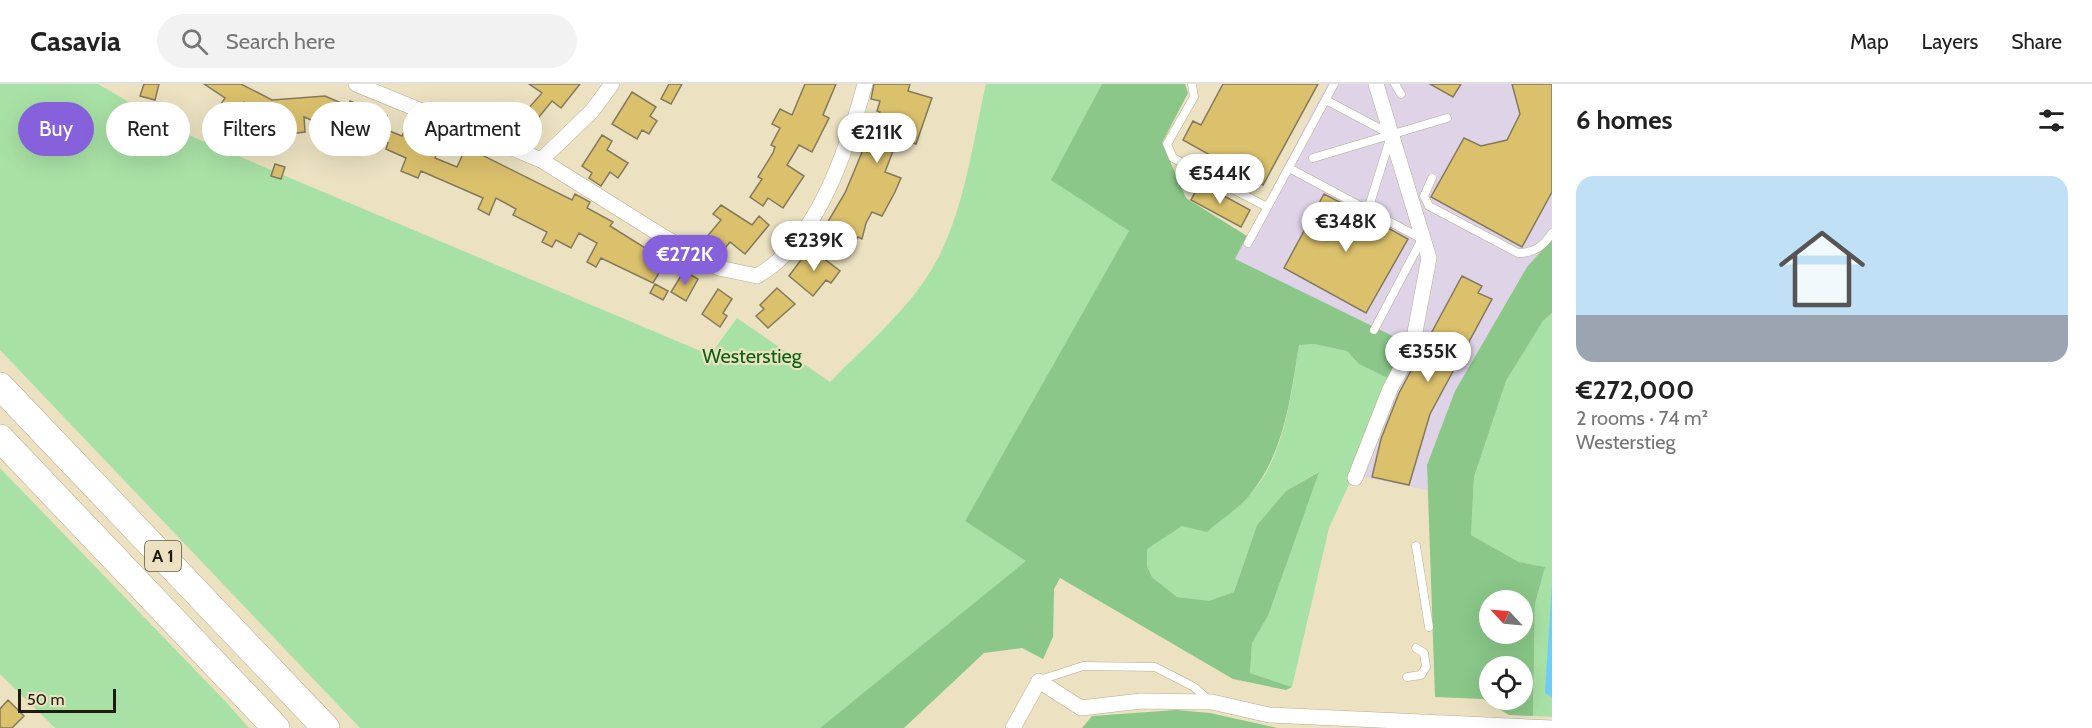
<!DOCTYPE html>
<meta charset="utf-8">
<style>
:root{--surface:#fff;--page:#f2f2f2;--text:#222;--muted:#767676;--line:#e0e0e0;--accent:#8661db}
body{margin:0;font-family:Cabin,sans-serif;background:var(--page);color:var(--text);height:100vh;display:flex;flex-direction:column;font-size:22px;white-space:nowrap}
*{box-sizing:border-box;margin:0}
p{font-size:20px;color:var(--muted)}
.icon{flex:none;width:33px;height:33px;fill:none;stroke:currentColor;stroke-width:2;stroke-linecap:round;stroke-linejoin:round}
.map{position:relative;flex:1;overflow:hidden}
.details{display:flex;flex-direction:column;background:var(--surface);width:540px}
.details>*{flex:none}
.guide{position:absolute;left:18px;top:18px;width:570px;height:54px;display:flex;gap:12px}
.needle{width:39px;rotate:296deg}
.fabs{position:absolute;left:1479px;top:506px;display:grid;gap:12px}
.fabs a{display:grid;place-items:center;width:54px;height:54px;border-radius:50%;background:var(--surface);box-shadow:0 6px 24px #0002;font-size:30px}
.scale{position:absolute;left:18px;bottom:15px;width:98px;box-sizing:border-box;padding-left:6px;border:3px solid #1f1b0f;border-top:0;font-size:16px;line-height:21px;white-space:nowrap;color:#1f1b0f;-webkit-text-stroke:4px #ece2c2;paint-order:stroke}
.price{position:absolute;translate:-50% -51px;padding:0 14px;border-radius:21px;background:#fff;color:#222;font-size:20px;line-height:39px;filter:drop-shadow(0 2px 3px #0008)}
.price::after{content:'';position:absolute;left:50%;top:36px;width:18px;height:14px;margin-left:-9px;background:inherit;clip-path:polygon(0 0,100% 0,50% 100%)}
.price.current{background:var(--accent);color:#fff}
ul{padding:0;list-style:none}
li{display:grid;align-content:center;gap:12px;height:318px;padding:0 24px}
li span{display:grid;place-items:center;height:186px;border-radius:18px;color:#555}
li>.icon{margin-inline-start:auto}
span .icon{width:108px;height:108px;fill:#fffc;stroke-width:1}
li b{font-size:26px}
h2{display:flex;justify-content:space-between;align-items:center;height:72px;padding:0 24px;font-size:26px}
.pill{padding:0 21px;border-radius:27px;background:var(--surface);box-shadow:0 6px 24px #0002;font-size:21px;line-height:54px}
.pill.current{background:var(--accent);color:#fff}
header{display:flex;align-items:center;gap:36px;box-sizing:border-box;height:84px;padding:0 30px;background:var(--surface);border-bottom:2px solid var(--line)}
header strong{font-size:28px}
nav{display:flex;gap:33px;margin-inline-start:auto;font-size:21px}
.search{width:420px;height:54px;background:var(--page);display:flex;align-items:center;gap:15px;box-sizing:border-box;padding:0 21px;border-radius:33px;color:var(--muted);font-size:22px}
main{display:flex;flex:1;min-height:0}
.map>svg:first-child{display:block}
.education{fill:#dfd3e8}
.green{fill:#a8e1a5}
.forest{fill:#8ac788;fill-rule:evenodd}
.water{fill:#6fcef9}
.building{fill:#dbc16c;stroke:#837a5c;stroke-width:1.5}
.lines{fill:none;stroke-linecap:round;stroke-linejoin:round}
.service-casing{stroke:#b6ac8d;stroke-width:9}
.minor-casing{stroke:#b6ac8d;stroke-width:16}
.motorway-casing{stroke:#b6ac8d;stroke-width:28}
.service{stroke:#fff;stroke-width:8}
.minor{stroke:#fff;stroke-width:15}
.motorway{stroke:#fff;stroke-width:27}
.labels{text-anchor:middle;stroke-width:4.5;stroke-linejoin:round;paint-order:stroke}
.shield{fill:#ece2c2;stroke:#5c5745;stroke-width:1.5}
.shield-label{font-size:18px;font-weight:bold;fill:#1f1b0f}
.park-label{font-size:20px;fill:#076310;stroke:#ece2c2}
</style>
<header>
<strong>Casavia</strong>
<div class="search"><svg class="icon" aria-label="search" viewBox="0 0 24 24"><circle cx="10" cy="10" r="6"/><path d="M15 15l6 6"/></svg>Search here</div>
<nav><a>Map</a><a>Layers</a><a>Share</a></nav>
</header>
<main>
<div class="map">
<svg width="1552" height="644" viewBox="0 0 1552 644">
<rect width="100%" height="100%" fill="#ece2c2"/>
<path class="education" d="M1327 0H1552V155L1527 183 1455 307 1427 381V406L1354 391 1235 175Z"/>
<path class="green" d="M0 0H98L179 47 710 271 737 234 830 298C864 263 906 228 932 185 964 131 972 61 986 0H1102L1052 96 1130 147 965 437 1027 477 820 644H360L0 266Z
M1552 229V633L1533 632 1535 520 1545 483 1519 478 1471 451 1474 393 1506 297 1543 237Z
M1314 260 1347 267 1359 280 1396 298 1329 444 1292 603 1250 589 1252 559 1268 532 1318 388 1286 407 1257 441 1234 508 1209 518 1177 513 1152 493 1147 482V464C1159 457 1170 448 1182 442 1198 434 1219 433 1234 424 1283 393 1291 312 1299 261Z
M0 384 227 619 249 644H55L0 590Z"/>
<path class="forest" d="M1102 0H1185L1188 9 1162 59 1186 114 1247 152 1235 175 1411 261 1396 298 1359 280 1347 267 1314 260 1299 261C1290 315 1285 368 1249 412 1238 425 1220 436 1207 448L1182 442 1147 465V482L1152 493 1177 513 1209 517 1234 508 1257 441 1286 407 1319 388 1268 532 1252 559 1250 589 1292 603 1286 606 1233 595 1060 494 1054 505 1053 553 1043 575 1022 564 984 569 904 644H820L1026 477 965 437 1129 147 1051 96Z
M1552 155V229L1543 237 1506 297 1474 393 1471 451 1519 478 1545 483 1535 520 1533 632 1509 631 1483 615 1435 613 1427 381 1455 307 1527 183ZM1490 516H1522V549H1490ZM1490 582H1522V615H1490Z
M1176 626 1210 629 1278 644H1082L1092 632Z"/>
<path class="water" d="M1552 498V613L1545 609Z"/>
<path class="building" d="M144 0H159L155 16 140 12Z
M204 0H241L272 16 325 12 348 22 350 17 387 32 382 44 402 52 409 38 444 53 435 74 457 83 466 63 572 116 575 110 590 118 587 124 613 138 610 142 666 177 653 199 601 174 596 183 587 178 597 159 579 149 571 164 556 156 552 163 542 158 547 148 513 131 516 125 496 114 489 131 478 125 483 114 421 87 418 94 401 87 406 74 386 65 388 59 366 50 360 63 346 57 351 46 329 37 326 42 304 33 305 48 289 50 285 34 276 35V32L257 27 244 18 233 36 217 26 225 14Z
M529 0H580L561 24 552 17 521 55 503 40 520 20 527 26 542 9Z
M669 0H682L671 20 661 15Z
M805 0H836L823 31 829 34 812 68 799 61 787 81 804 92 783 124 768 114 763 122 750 113 762 95 758 93 773 69 775 63 771 61 780 44 772 40 780 25 792 31Z
M874 0H910L908 7 932 14 916 60 898 54 885 88 901 94 895 108 882 132 872 128 866 139 862 155 858 153 847 169 820 151 845 109 863 66 867 68 880 28 877 27 880 17 871 15Z
M1223 0H1318L1263 101 1183 56 1193 37 1201 41Z
M1430 0H1461L1453 13Z
M1512 0H1552V108L1522 163 1431 113 1464 54 1481 62 1507 56 1520 30Z
M632 8 656 23 650 32 657 37 653 43 649 50 642 46 637 55 612 40Z
M602 51 612 57 607 66 628 79 618 94 610 88 601 102 589 94 592 89 582 82Z
M275 80 285 83 281 95 271 92Z
M1200 99 1250 126 1241 143 1191 116Z
M1324 110 1361 129 1365 134H1370L1408 155 1366 229 1284 184Z
M721 121 752 141 759 132 769 141 745 170 730 158 725 164 717 159 710 167 701 160 721 136 713 130Z
M810 164 840 187 831 199 826 196 813 212 789 192Z
M684 187 698 195 686 217 671 208Z
M1462 192 1482 202 1478 209 1492 215 1430 330 1409 401 1372 393 1381 355 1399 309Z
M655 200 668 207 663 216 650 209Z
M777 204 795 220 768 244 756 232 764 225 760 221Z
M718 205 732 215 723 229 727 232 720 243 702 230Z
M8 616 24 632 12 644H0V625Z"/>
<g class="lines">
<defs>
<path id="service" d="M1192 0 1194 13 1167 60 1173 74 1267 123
M1395 0 1401 10
M1326 16 1390 50
M1313 74 1447 34
M1289 84 1422 155 1374 246
M1432 94 1424 112 1429 122 1518 169C1535 169 1543 162 1552 149
M1367 129 1390 55
M1248 159 1334 0
M1416 462 1429 543
M1407 593 1421 591 1426 583 1424 569 1416 564
M1040 596 1083 582 1155 583 1194 603 1210 617"/>
<path id="minor" d="M356 0 541 76 664 153 719 184 757 192C818 158 848 62 865 0
M541 76 592 27 612 0
M1355 394 1390 305 1412 264 1429 174 1376 0
M1013 644 1039 597 1081 624 1141 617 1212 618 1269 631 1552 644"/>
<path id="motorway" d="M0 302 326 644
M0 354 276 644"/>
</defs>
<use href="#service" class="service-casing"/>
<use href="#minor" class="minor-casing"/>
<use href="#motorway" class="motorway-casing"/>
<use href="#service" class="service"/>
<use href="#minor" class="minor"/>
<use href="#motorway" class="motorway"/>
</g>
<g class="labels">
<rect class="shield" x="145" y="457" width="36" height="30" rx="4.5"/>
<g class="shield-label">
<text x="163" y="478">A 1</text>
</g>
<g class="park-label">
<text x="752" y="279">Westerstieg</text>
</g>
</g>
</svg>
<div class="fabs">
<a><svg class="needle" viewBox="-14 -14 28 28"><path d="M0-13l5 13h-10z" fill="#e53935"/><path d="M0 13l5-13h-10z" fill="#767676"/></svg></a>
<a><svg class="icon" aria-label="locate" viewBox="0 0 24 24"><circle cx="12" cy="12" r="6"/><path d="M12 2v4M12 18v4M2 12h4M18 12h4"/></svg></a>
</div>
<div class="scale">50 m</div>
<b class="price" style="left:877px;top:80px">€211K</b>
<b class="price" style="left:1220px;top:121px">€544K</b>
<b class="price" style="left:1346px;top:169px">€348K</b>
<b class="price" style="left:814px;top:188px">€239K</b>
<b class="price current" style="left:685px;top:202px">€272K</b>
<b class="price" style="left:1428px;top:299px">€355K</b>
<div class="guide">
<a class="pill current">Buy</a>
<a class="pill">Rent</a>
<a class="pill">Filters</a>
<a class="pill">New</a>
<a class="pill">Apartment</a>
</div>
</div>
<section class="details">
<h2>6 homes<svg class="icon" aria-label="filters" viewBox="0 0 24 24"><path d="M4 7h16M4 17h16"/><circle cx="9" cy="7" r="2"/><circle cx="15" cy="17" r="2"/></svg></h2>
<ul>
<li><span style="background:linear-gradient(#bfe0f5 75%,#9aa5b1 0)"><svg class="icon" aria-label="home" viewBox="0 0 24 24"><path d="M3 11l9-7 9 7M6 9v11h12V9"/></svg></span><div><b>€272,000</b><p>2 rooms · 74 m²</p><p>Westerstieg</p></div></li>
</ul>
</section>
</main>
